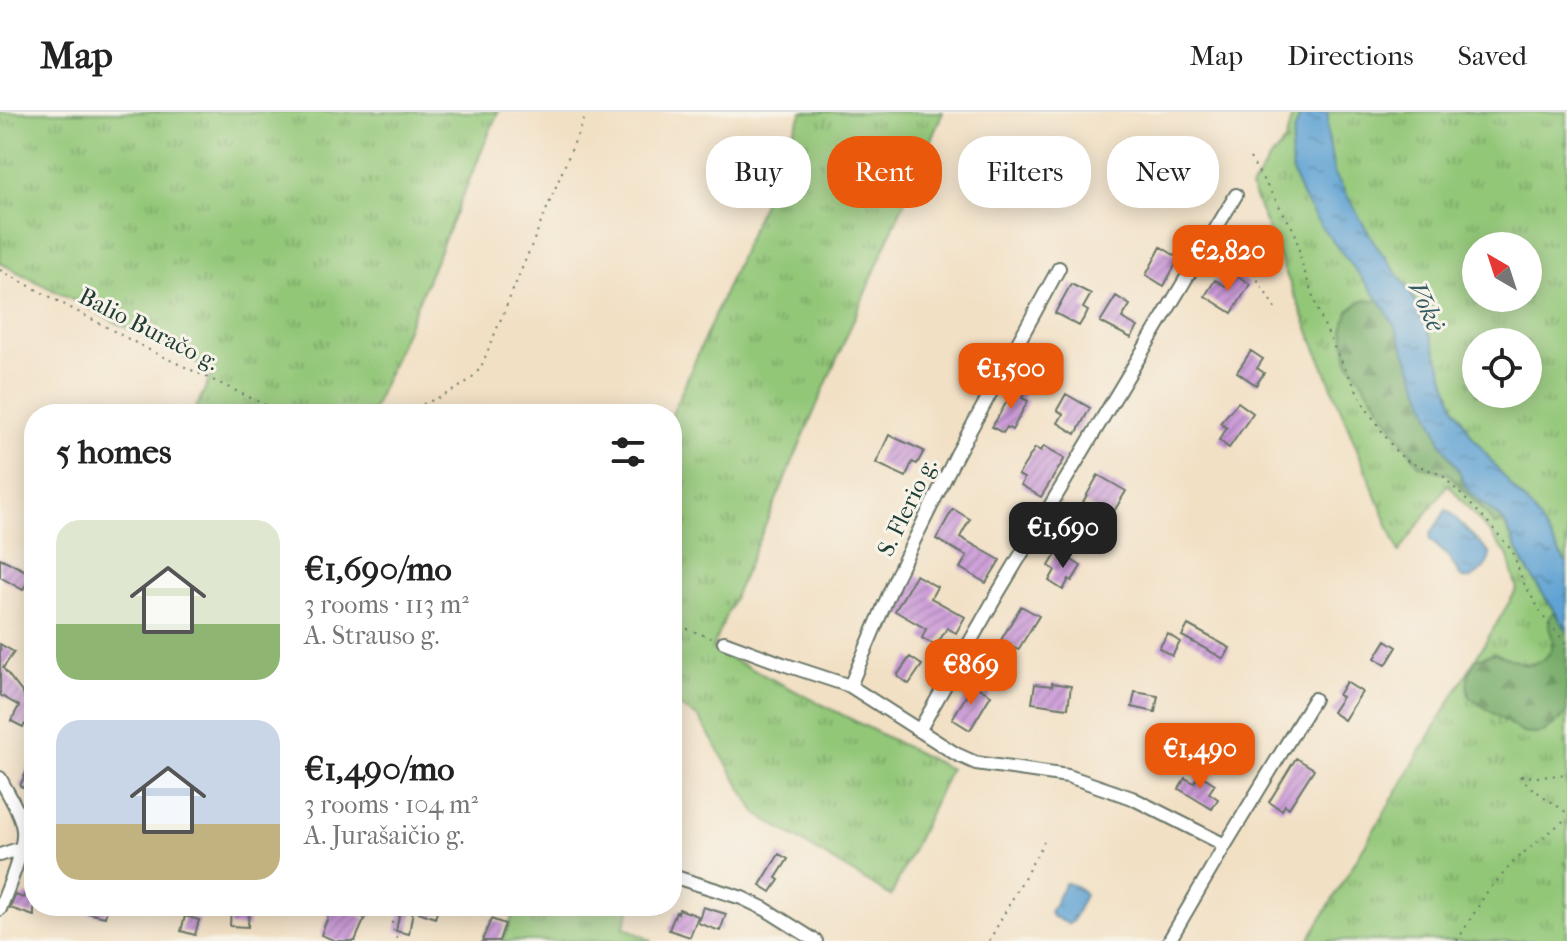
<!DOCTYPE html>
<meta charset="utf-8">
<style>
:root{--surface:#fff;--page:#f2f2f2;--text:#222;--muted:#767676;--line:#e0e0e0;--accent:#ea580c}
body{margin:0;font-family:"IM FELL French Canon",serif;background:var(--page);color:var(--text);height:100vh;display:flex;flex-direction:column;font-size:30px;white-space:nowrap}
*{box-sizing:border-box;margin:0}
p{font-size:26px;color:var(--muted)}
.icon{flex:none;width:44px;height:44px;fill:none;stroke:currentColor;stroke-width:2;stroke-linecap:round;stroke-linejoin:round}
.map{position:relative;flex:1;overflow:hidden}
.drawer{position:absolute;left:24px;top:292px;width:658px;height:512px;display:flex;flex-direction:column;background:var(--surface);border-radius:32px;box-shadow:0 4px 20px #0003}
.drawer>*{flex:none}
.top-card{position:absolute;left:706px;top:24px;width:740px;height:72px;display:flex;gap:16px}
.needle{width:52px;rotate:321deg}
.buttons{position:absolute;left:1462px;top:120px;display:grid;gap:16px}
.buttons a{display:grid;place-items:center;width:80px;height:80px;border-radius:50%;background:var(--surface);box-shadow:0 4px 20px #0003;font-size:40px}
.price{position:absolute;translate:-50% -68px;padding:0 18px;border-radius:16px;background:var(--accent);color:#fff;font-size:26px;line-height:52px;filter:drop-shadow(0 2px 4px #0008)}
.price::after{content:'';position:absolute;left:50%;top:48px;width:24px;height:18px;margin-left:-12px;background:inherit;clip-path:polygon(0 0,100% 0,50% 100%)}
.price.active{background:#222;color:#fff}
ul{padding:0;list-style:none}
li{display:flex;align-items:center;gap:24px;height:200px;padding:0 32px}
li span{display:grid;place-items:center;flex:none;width:224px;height:160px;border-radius:24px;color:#555}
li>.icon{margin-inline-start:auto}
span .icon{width:96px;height:96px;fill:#fffc;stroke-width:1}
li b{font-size:34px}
h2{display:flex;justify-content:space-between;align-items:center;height:96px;padding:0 32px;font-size:34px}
.chip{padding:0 28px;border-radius:32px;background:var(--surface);box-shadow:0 4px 20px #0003;font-size:28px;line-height:72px}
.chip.active{background:var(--accent);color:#fff}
header{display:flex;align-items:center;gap:48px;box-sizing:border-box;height:112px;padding:0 40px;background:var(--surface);border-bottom:2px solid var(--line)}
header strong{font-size:38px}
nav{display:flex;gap:44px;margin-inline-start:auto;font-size:28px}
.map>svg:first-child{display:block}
.grass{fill:url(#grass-tufts);stroke:#598256;stroke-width:2;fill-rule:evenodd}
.forest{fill:url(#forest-firs);stroke:#4a744e;stroke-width:2}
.water{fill:url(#water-ripples);stroke:#3e7084;stroke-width:2}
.building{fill:url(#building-hatch)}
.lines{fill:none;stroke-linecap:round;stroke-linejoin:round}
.minor-casing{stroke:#697667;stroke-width:16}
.path{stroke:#697667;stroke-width:2;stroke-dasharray:2 6;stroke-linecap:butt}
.minor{stroke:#fff;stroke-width:12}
.labels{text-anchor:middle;stroke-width:6;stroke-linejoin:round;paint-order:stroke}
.street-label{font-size:24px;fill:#1f3d34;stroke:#f7f3e8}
.water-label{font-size:26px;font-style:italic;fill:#325b64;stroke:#f7f3e8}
</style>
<header>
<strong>Map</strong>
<nav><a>Map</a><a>Directions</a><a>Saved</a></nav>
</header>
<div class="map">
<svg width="1567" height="829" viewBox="0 0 1567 829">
<defs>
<pattern id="grass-tufts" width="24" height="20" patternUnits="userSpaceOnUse" patternTransform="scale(2)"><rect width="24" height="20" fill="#93c778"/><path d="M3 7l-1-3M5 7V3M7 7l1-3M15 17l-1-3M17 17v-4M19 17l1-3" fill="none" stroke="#77a363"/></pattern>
<pattern id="forest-firs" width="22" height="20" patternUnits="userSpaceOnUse" patternTransform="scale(2)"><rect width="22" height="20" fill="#76ac68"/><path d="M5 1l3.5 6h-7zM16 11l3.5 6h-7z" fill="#608d56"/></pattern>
<pattern id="water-ripples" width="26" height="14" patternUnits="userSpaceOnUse" patternTransform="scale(2)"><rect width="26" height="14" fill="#5ea2d3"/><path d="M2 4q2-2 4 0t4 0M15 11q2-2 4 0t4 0" fill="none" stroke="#4d85ac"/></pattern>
<pattern id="building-hatch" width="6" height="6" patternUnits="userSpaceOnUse" patternTransform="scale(2)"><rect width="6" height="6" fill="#c793d6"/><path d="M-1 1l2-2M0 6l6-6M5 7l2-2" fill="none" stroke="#a179ae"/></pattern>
</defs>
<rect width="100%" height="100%" fill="#f7f3e8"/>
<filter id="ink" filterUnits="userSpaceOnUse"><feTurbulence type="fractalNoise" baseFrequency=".0125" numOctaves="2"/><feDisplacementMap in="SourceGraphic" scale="16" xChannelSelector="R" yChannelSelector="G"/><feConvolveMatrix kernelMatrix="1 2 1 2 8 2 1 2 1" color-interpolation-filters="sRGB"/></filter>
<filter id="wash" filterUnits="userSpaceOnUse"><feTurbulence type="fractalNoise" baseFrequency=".006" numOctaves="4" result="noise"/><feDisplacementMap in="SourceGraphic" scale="32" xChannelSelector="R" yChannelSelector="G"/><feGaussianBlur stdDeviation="1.8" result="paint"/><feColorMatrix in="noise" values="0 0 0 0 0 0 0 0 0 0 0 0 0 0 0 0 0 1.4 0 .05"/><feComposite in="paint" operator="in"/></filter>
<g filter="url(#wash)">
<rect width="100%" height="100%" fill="#f2e0c5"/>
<path class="grass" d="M0 0H498L371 302H193L213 260 0 151Z
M802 0H943L712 537 950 657 891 784 757 702 699 606 672 590V302Z
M1293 0H1301L1294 21 1320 113 1380 189 1367 188 1419 353 1449 362 1484 399 1495 413 1503 409 1525 454 1554 500C1543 513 1553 517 1553 531 1553 537 1552 537 1548 543 1535 561 1511 547 1494 541L1544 621 1567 601V829H1308L1517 477 1507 442 1448 372 1399 440 1251 76 1269 48 1285 30Z
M1328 0H1567V453L1533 398 1517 381 1472 324 1455 295 1431 225 1410 179 1375 132 1334 61 1328 25ZM1476 134H1528V186H1476ZM1476 230H1528V282H1476Z
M517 794H632L624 815 652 829H502Z"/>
<path class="forest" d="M1367 188 1380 189 1395 214 1442 332 1459 359 1465 373 1503 409 1495 413 1484 399 1449 362 1419 353 1348 248 1343 219 1348 199 1360 190Z
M1554 500 1567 518V601C1552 614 1545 626 1523 621L1469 585C1466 570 1468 560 1476 547L1494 541 1528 553 1544 548 1552 537 1553 528 1549 515V506Z"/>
<path class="water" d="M1301 0H1328V25L1334 61 1375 132 1410 179 1431 225 1455 295 1472 324 1517 381 1533 398 1567 453V518L1525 454 1504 409 1473 383 1465 373 1459 359 1442 332 1395 214 1380 189 1320 113 1303 86 1292 60 1291 41 1294 21Z
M1446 398 1449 399 1490 442C1490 452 1479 462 1470 467L1462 466 1447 443 1430 428V423Z
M1065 771C1071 771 1083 777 1085 783L1072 810 1068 812 1052 804 1050 800Z"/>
<g id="blocks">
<path class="building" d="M1161 135 1179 146 1164 174 1146 163Z
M1233 161 1250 172 1232 201 1205 184 1215 168 1225 174Z
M1071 172 1091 182 1083 196 1088 199 1079 214 1055 201Z
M1116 184 1130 193 1122 206 1138 215 1131 226 1100 210Z
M1251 239 1263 247 1257 256 1264 261 1256 273 1237 260Z
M1016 274 1026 279 1022 286 1028 289 1012 318 1007 315 1003 321 992 315Z
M1066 282 1090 296 1076 322 1058 311 1063 302 1057 298Z
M1238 290 1253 301 1229 336 1219 328 1227 316 1220 311Z
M889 323 924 339 917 352 912 350 906 365 876 351Z
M1044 334 1065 346 1041 385 1021 373 1024 366 1018 363 1035 336 1041 339Z
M1098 363 1126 379 1110 406 1083 390Z
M953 397 970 407 960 425 1000 448 986 471 960 456 967 444 936 427Z
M1058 439 1081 454 1072 469 1069 467 1063 478 1049 469 1055 458 1049 454Z
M0 446 32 462 23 478 0 465Z
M916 463 937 475 931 486 965 505 956 521 947 516 936 534 922 526 926 517 895 499Z
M1021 494 1039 504 1018 538 1001 528Z
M1188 513 1230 536 1224 547 1182 524Z
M1168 522 1180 530 1172 544 1159 536Z
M1386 528 1397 535 1386 553 1375 546Z
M0 532 14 540 3 556 25 584 34 570V617L25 612 23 615 11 609 19 594 0 583Z
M910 545 922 553 909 572 897 564Z
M1346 570 1362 580 1344 608 1332 600 1342 585 1338 583Z
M1052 571 1071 574 1068 596 1032 591 1035 572 1052 574Z
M973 573 991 583 970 618 952 607Z
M1135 580 1158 584 1155 600 1132 595Z
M34 642V680L20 674Z
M1296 646 1314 657 1289 696 1285 693 1282 698 1269 690Z
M1199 662 1215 672 1209 681 1218 687 1212 697 1179 677 1185 666 1194 671Z
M779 742 788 747 776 766 779 768 771 780 760 773Z
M25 782 34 785V804L10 796 15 783 24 786Z
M75 794H108L105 805 75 798Z
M231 794H249L248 815 230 814Z
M401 794H439L435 806 413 798 409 822 396 819Z
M703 795 726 802 720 819 698 811Z
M331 797 343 802 345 798 365 806 355 829H336L321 823Z
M679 797 698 804 690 825 669 818 676 800 678 801Z
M185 804 199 808 195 823 181 819Z
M491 807 505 812 499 829H482Z"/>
</g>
</g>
<g filter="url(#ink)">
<use href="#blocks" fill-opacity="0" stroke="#697667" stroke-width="2"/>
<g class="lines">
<defs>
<path id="minor" d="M724 530 783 552 850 574 956 642 976 651 1068 664 1132 686 1225 733
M850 574 897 463 957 342 1059 156
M920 617 998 481 1236 83
M0 666C8 682 21 701 23 718 25 737 7 778 0 797
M0 743 21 736 34 737
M672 764 742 786 765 797 816 829
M1169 829 1225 733 1314 587"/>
</defs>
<use href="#minor" class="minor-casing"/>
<path class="path" d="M1250 46 1295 120 1302 152 1318 199 1334 235 1366 296 1397 341 1409 350 1442 363 1487 409 1513 440 1522 468 1545 507 1567 532
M1223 128 1246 140 1254 162 1278 201
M0 158 151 239 285 302
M401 302C428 288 463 281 481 255L587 0
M672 511 711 526
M1520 664 1529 674 1567 701
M1521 664 1541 665 1567 662
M389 794 393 817 398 829
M989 829 1044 730
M1457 829 1487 780 1517 746 1567 706"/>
<use href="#minor" class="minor"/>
</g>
</g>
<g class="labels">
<g class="street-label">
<text transform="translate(149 217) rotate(27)" y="8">Balio Buračo g.</text>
<text transform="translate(907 395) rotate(-64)" y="8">S. Flerio g.</text>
</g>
<g class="water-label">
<text transform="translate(1427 194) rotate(65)" y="9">Vokė</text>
</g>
</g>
</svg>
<div class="buttons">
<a><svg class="needle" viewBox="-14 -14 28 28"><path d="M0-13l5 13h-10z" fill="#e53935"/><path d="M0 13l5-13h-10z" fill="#767676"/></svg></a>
<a><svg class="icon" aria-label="locate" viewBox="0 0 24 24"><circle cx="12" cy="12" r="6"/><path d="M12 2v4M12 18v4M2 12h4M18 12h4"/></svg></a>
</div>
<b class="price" style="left:1228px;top:181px">€2,820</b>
<b class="price" style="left:1011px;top:299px">€1,500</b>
<b class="price active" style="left:1063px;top:458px">€1,690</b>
<b class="price" style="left:971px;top:595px">€869</b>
<b class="price" style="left:1200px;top:679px">€1,490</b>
<div class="top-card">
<a class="chip">Buy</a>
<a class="chip active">Rent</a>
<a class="chip">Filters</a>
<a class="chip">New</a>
</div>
<section class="drawer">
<h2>5 homes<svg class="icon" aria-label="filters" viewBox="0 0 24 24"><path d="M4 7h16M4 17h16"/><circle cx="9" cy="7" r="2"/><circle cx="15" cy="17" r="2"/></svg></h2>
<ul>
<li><span style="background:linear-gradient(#dfe7d0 65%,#8fb573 0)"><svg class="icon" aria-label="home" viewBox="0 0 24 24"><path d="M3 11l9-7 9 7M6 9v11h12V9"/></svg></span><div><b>€1,690/mo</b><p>3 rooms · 113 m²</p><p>A. Strauso g.</p></div></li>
<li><span style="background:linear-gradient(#c9d6e8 65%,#c2b280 0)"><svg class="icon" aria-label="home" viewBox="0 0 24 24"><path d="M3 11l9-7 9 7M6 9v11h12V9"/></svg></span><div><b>€1,490/mo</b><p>3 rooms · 104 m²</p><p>A. Jurašaičio g.</p></div></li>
</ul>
</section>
</div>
